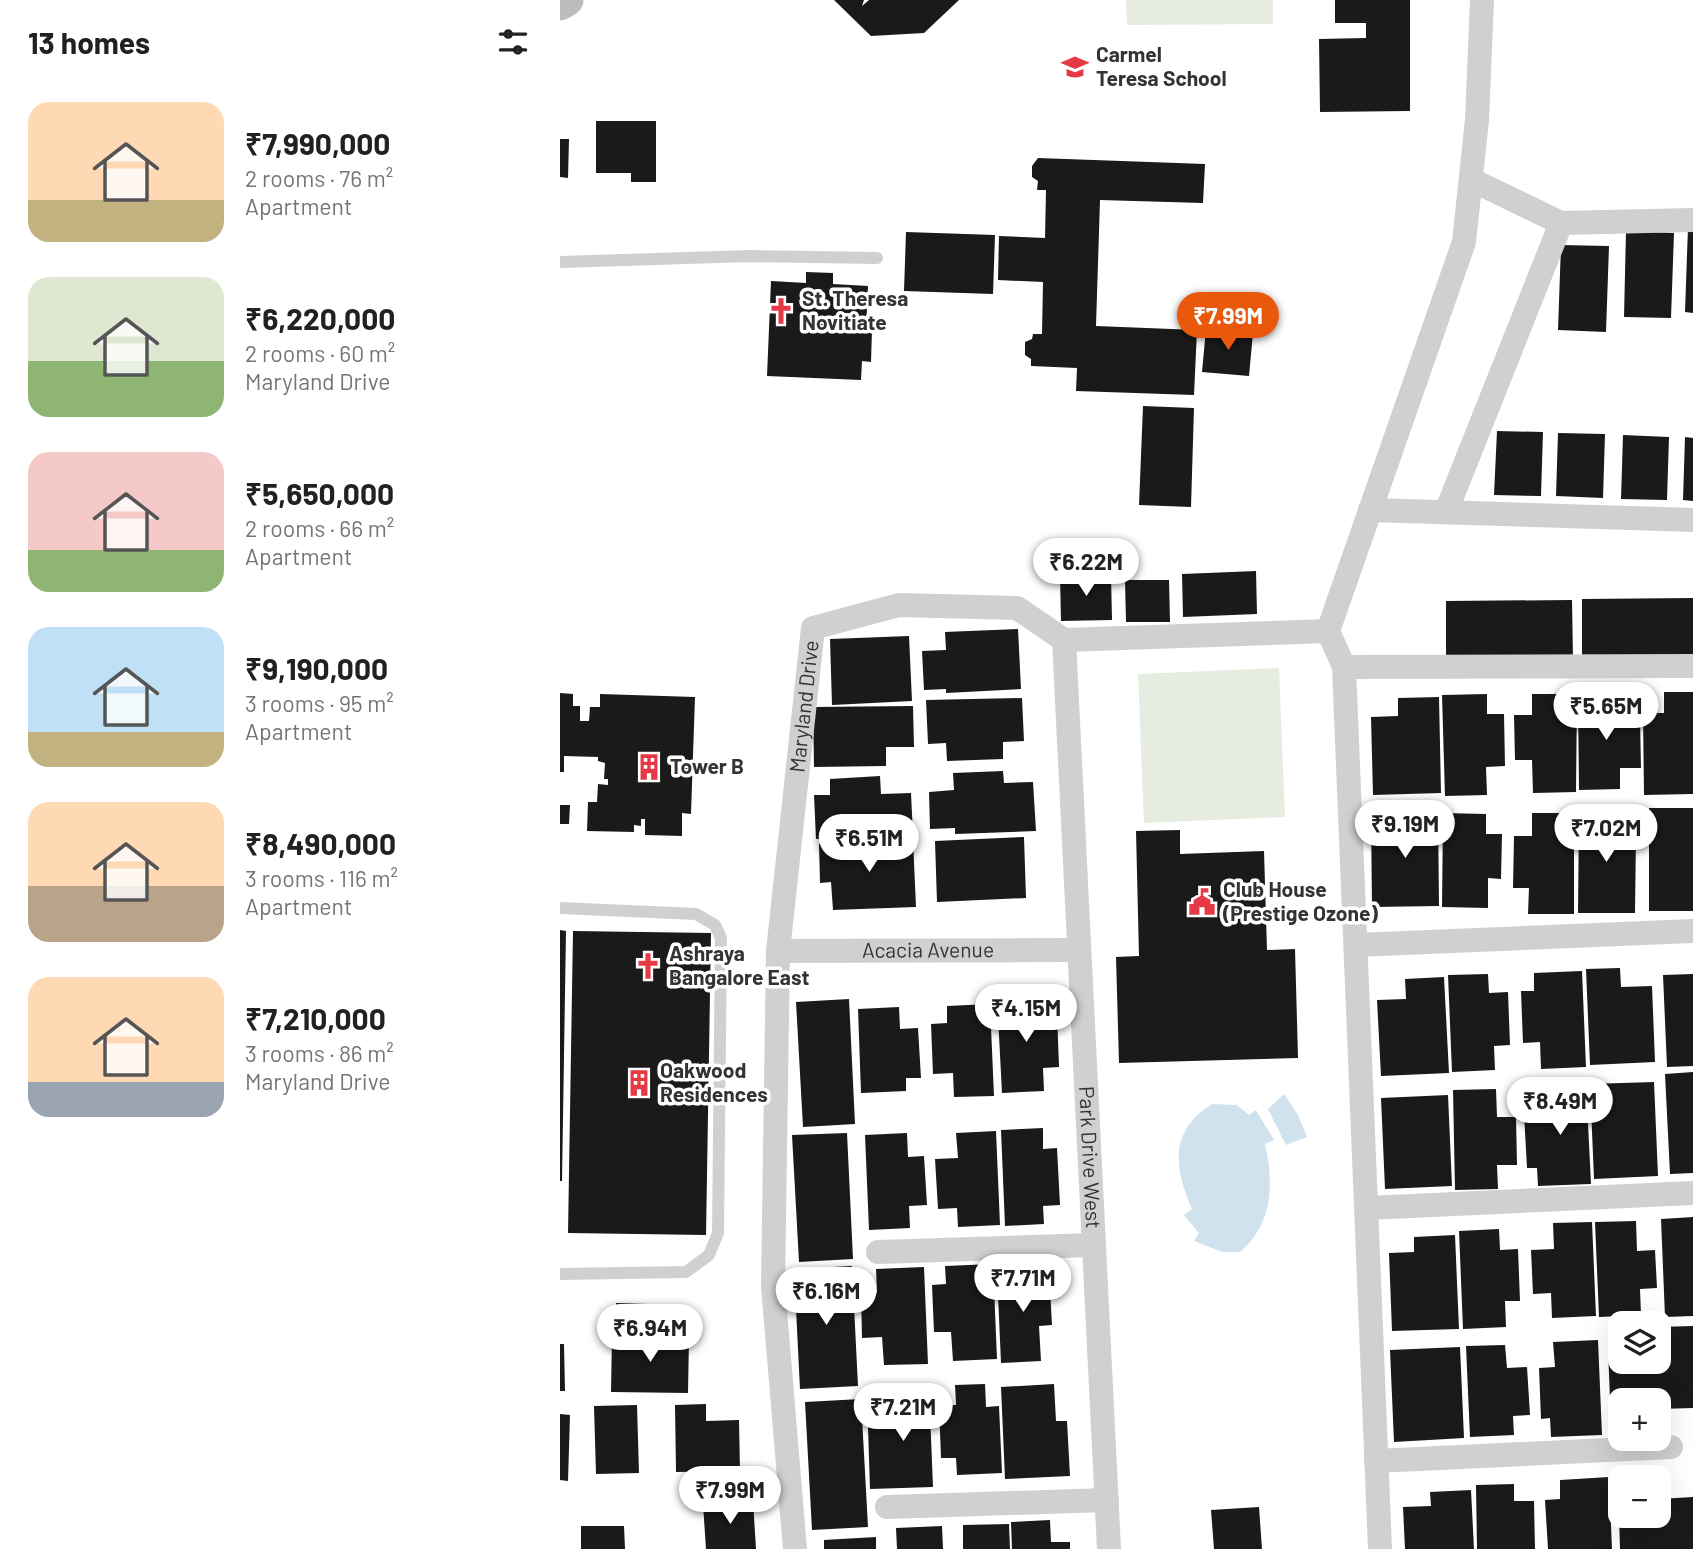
<!DOCTYPE html>
<meta charset="utf-8">
<style>
:root{--surface:#fff;--page:#f6f6f6;--text:#202124;--muted:#757577;--accent:#ea580c}
body{margin:0;font-family:Barlow,sans-serif;background:var(--page);color:var(--text);height:100vh;display:flex;flex-direction:column;font-size:26px;white-space:nowrap}
*{box-sizing:border-box;margin:0}
p{font-size:23px;color:var(--muted)}
.icon{flex:none;width:38px;height:38px;fill:none;stroke:currentColor;stroke-width:2;stroke-linecap:round;stroke-linejoin:round}
.map{position:relative;flex:1;overflow:hidden}
.side{display:flex;flex-direction:column;background:var(--surface);width:560px}
.side>*{flex:none}
.controls{position:absolute;left:1048px;top:1311px;display:grid;gap:14px}
.controls a{display:grid;place-items:center;width:63px;height:63px;border-radius:14px;background:var(--surface);box-shadow:0 7px 28px #0002;font-size:35px}
.price{position:absolute;translate:-50% -60px;padding:0 16px;border-radius:24px;background:#fff;color:#222;font-size:23px;line-height:46px;filter:drop-shadow(0 2px 4px #0008)}
.price::after{content:'';position:absolute;left:50%;top:42px;width:21px;height:16px;margin-left:-10px;background:inherit;clip-path:polygon(0 0,100% 0,50% 100%)}
.price.current{background:var(--accent);color:#fff}
ul{padding:0;list-style:none}
li{display:flex;align-items:center;gap:21px;height:175px;padding:0 28px}
li span{display:grid;place-items:center;flex:none;width:196px;height:140px;border-radius:21px;color:#555}
li>.icon{margin-inline-start:auto}
span .icon{width:84px;height:84px;fill:#fffc;stroke-width:1}
li b{font-size:30px}
h2{display:flex;justify-content:space-between;align-items:center;height:84px;padding:0 28px;font-size:30px}
main{display:flex;flex:1;min-height:0}
.map>svg:first-child{display:block}
.green{fill:#e6ecdf}
.water{fill:#cfe2ee}
.building{fill:#1a1a1a}
.lines{fill:none;stroke-linecap:round;stroke-linejoin:round}
.lane{stroke:#d0d0d0;stroke-width:12}
.street{stroke:#d0d0d0;stroke-width:24}
.secondary{stroke:#bdbdbd;stroke-width:33}
.labels{text-anchor:middle;stroke-width:7;stroke-linejoin:round;paint-order:stroke}
.poi-label{font-size:21px;font-weight:bold;fill:#333;stroke:#fff;text-anchor:start}
.street-label{font-size:21px;fill:#333;stroke:#fff}
</style>
<main>
<section class="side">
<h2>13 homes<svg class="icon" aria-label="filters" viewBox="0 0 24 24"><path d="M4 7h16M4 17h16"/><circle cx="9" cy="7" r="2"/><circle cx="15" cy="17" r="2"/></svg></h2>
<ul>
<li><span style="background:linear-gradient(#ffd9b3 70%,#c2b280 0)"><svg class="icon" aria-label="home" viewBox="0 0 24 24"><path d="M3 11l9-7 9 7M6 9v11h12V9"/></svg></span><div><b>₹7,990,000</b><p>2 rooms · 76 m²</p><p>Apartment</p></div></li>
<li><span style="background:linear-gradient(#dfe7d0 60%,#8fb573 0)"><svg class="icon" aria-label="home" viewBox="0 0 24 24"><path d="M3 11l9-7 9 7M6 9v11h12V9"/></svg></span><div><b>₹6,220,000</b><p>2 rooms · 60 m²</p><p>Maryland Drive</p></div></li>
<li><span style="background:linear-gradient(#f6c9c9 70%,#8fb573 0)"><svg class="icon" aria-label="home" viewBox="0 0 24 24"><path d="M3 11l9-7 9 7M6 9v11h12V9"/></svg></span><div><b>₹5,650,000</b><p>2 rooms · 66 m²</p><p>Apartment</p></div></li>
<li><span style="background:linear-gradient(#bfe0f5 75%,#c2b280 0)"><svg class="icon" aria-label="home" viewBox="0 0 24 24"><path d="M3 11l9-7 9 7M6 9v11h12V9"/></svg></span><div><b>₹9,190,000</b><p>3 rooms · 95 m²</p><p>Apartment</p></div></li>
<li><span style="background:linear-gradient(#ffd9b3 60%,#b9a48a 0)"><svg class="icon" aria-label="home" viewBox="0 0 24 24"><path d="M3 11l9-7 9 7M6 9v11h12V9"/></svg></span><div><b>₹8,490,000</b><p>3 rooms · 116 m²</p><p>Apartment</p></div></li>
<li><span style="background:linear-gradient(#ffd9b3 75%,#9aa5b1 0)"><svg class="icon" aria-label="home" viewBox="0 0 24 24"><path d="M3 11l9-7 9 7M6 9v11h12V9"/></svg></span><div><b>₹7,210,000</b><p>3 rooms · 86 m²</p><p>Maryland Drive</p></div></li>
</ul>
</section>
<div class="map">
<svg width="1133" height="1549" viewBox="0 0 1133 1549">
<rect width="100%" height="100%" fill="#fff"/>
<path class="green" d="M566 0H713V24L567 25Z
M719 668 725 817 584 823 578 674Z"/>
<path class="water" d="M724 1094 738 1115 747 1137 726 1145 708 1109Z
M652 1104 677 1105 689 1115 696 1110 714 1140 705 1144C714 1184 713 1224 680 1252H662L634 1241 639 1233 624 1215 632 1209C614 1168 609 1131 652 1104Z"/>
<path class="building" d="M274 0H304L302 6 309 0H399L364 33 311 36Z
M775 0H850V111L760 112 759 39 806 38V23H775Z
M36 121H96V182H71V173H36Z
M0 139H9L8 178 0 177Z
M478 158 645 164 643 203 540 200 536 326 637 330 634 395 516 391 517 368 471 366V359L465 355V342L472 339 473 334H482L483 282 438 280 439 236 485 238 486 190H477L478 181 472 177V166Z
M1128 227H1133V313L1125 312Z
M1066 231 1114 233 1111 318 1064 317Z
M346 232 435 235 433 294 344 291Z
M1001 245 1049 246 1046 332 998 330Z
M246 272 273 273V284L308 286 306 330H312L311 362 302 361 301 380 207 376 211 281 246 283Z
M646 329 693 333 689 376 642 372Z
M583 406 634 408 631 507 579 505Z
M937 431 983 432 981 496 934 495Z
M998 433 1045 434 1043 498 996 496Z
M1063 435 1109 437 1107 500 1061 499Z
M1125 437 1133 438V501L1123 500Z
M696 571 697 614 623 617 622 574Z
M551 574 552 620 501 621 500 575Z
M565 580H609L610 622H566Z
M1133 598V658L1022 659V599Z
M1012 600 1013 659 886 660V601Z
M458 629 461 689 386 693V689L364 690 362 651 386 650 385 632Z
M349 636 352 701 272 705 270 639Z
M1104 692H1133V794L1084 795 1083 713H1104Z
M0 693 13 694V706H20V721H29L30 707H40V694L135 697 131 814 122 813V836L85 835V819H81V826L74 825V832L27 831 28 802H37L38 784 48 785V779H44L45 763 38 761V757L4 756V772H0Z
M927 694V714H944L945 766 926 767 927 795 885 796 882 695Z
M972 694H1017L1016 792 973 793 972 760H955L954 715H972Z
M1018 694H1058V717H1080L1081 768H1060V789L1019 790Z
M879 697 881 793 813 795 811 717 838 716V698Z
M462 698 464 741 443 742V759L387 761 386 743 368 744 366 700Z
M353 706 354 747H326V766L254 767 253 707Z
M443 771 444 783 473 782 476 831 395 834V828L370 829 369 792 394 790 393 773Z
M320 776 321 794 351 793 353 835 256 839 254 795H270V779Z
M0 805H10L9 824H0Z
M1089 808H1133V911H1089Z
M1019 809 1061 810V834H1076L1075 913H1018Z
M878 812 879 906 812 907 811 813Z
M883 813 926 814V834H942L941 879 928 878V908L882 907Z
M972 813H1014V914H968L969 888H953L954 836H972Z
M620 830V854L704 851 707 950 735 949 738 1058 559 1063 556 957 579 956 576 831Z
M464 837 466 898 377 902 375 841Z
M353 840 356 907 273 910 271 882 260 883 259 844Z
M0 930 6 931 2 1181H0Z
M13 931 151 933 146 1235 8 1233Z
M1060 968 1061 987 1092 986 1095 1062 1030 1065 1026 969Z
M1022 971 1026 1067 981 1069 980 1042 963 1043 961 991H974V973Z
M928 974 929 993 948 992 950 1045 934 1046 935 1070 892 1072 888 975Z
M1133 974V1066L1107 1067 1103 975Z
M884 977 889 1073 821 1076 817 1000 846 999 845 979Z
M476 996 477 1014 497 1013 499 1067 483 1068 484 1091 442 1093 437 997Z
M289 999 295 1124 243 1127 236 1002Z
M430 1004 434 1096 394 1097 393 1073 373 1074 371 1024 387 1023V1006Z
M339 1007 340 1029 358 1028 361 1078H346V1091L301 1093 298 1009Z
M1133 1072V1173L1110 1174 1105 1074Z
M1094 1082 1098 1176 1034 1179 1030 1084Z
M1026 1083 1031 1184 978 1186 977 1168H967L964 1114 982 1113 981 1085Z
M936 1089 937 1117H956L957 1165H937L938 1189 895 1190 893 1090Z
M888 1095 892 1186 825 1189 821 1098Z
M483 1128V1149L497 1148 500 1205 483 1206 484 1224 445 1226 441 1130Z
M436 1131 440 1225 398 1227 397 1208 378 1209 375 1159 398 1158 396 1133Z
M287 1133 293 1259 239 1262 232 1135Z
M347 1133 348 1157 364 1156 367 1205 349 1206 350 1228 309 1230 305 1135Z
M1133 1217V1316L1105 1317 1101 1219Z
M1076 1221 1077 1251 1095 1250 1097 1288 1080 1289 1081 1315 1039 1317 1035 1222Z
M1032 1222 1036 1316 992 1318 991 1293 973 1294 971 1250 994 1249 993 1223Z
M939 1229 940 1250 958 1249 960 1301H945L946 1327 903 1329 899 1231Z
M895 1235 899 1329 832 1331 829 1253 854 1252V1237Z
M433 1264 437 1359 393 1361 391 1332H374L372 1285 386 1284 385 1266Z
M292 1266 298 1386 240 1389 234 1269Z
M364 1267 368 1364 324 1365 322 1337 302 1338 301 1293H317L316 1269Z
M489 1270 492 1325 479 1326 481 1361 441 1363 437 1272Z
M56 1303 86 1304 85 1331 56 1330Z
M1133 1326V1408L1099 1409V1400L1050 1399 1048 1349H1060V1362H1099V1327Z
M52 1336 129 1337 128 1393 51 1392Z
M1038 1340 1042 1435 991 1437 990 1418 981 1419 979 1368 995 1367 993 1342Z
M0 1344H4L5 1391H0Z
M945 1345 947 1368 967 1367 970 1415 953 1416 954 1435 910 1437 906 1346Z
M900 1347 904 1438 834 1442 830 1350Z
M425 1384 426 1407 439 1406 442 1473 397 1475 396 1458H381L379 1405H396L395 1385Z
M494 1384 496 1421H507L510 1476 445 1479 441 1387Z
M369 1388 373 1487 310 1489 308 1427 329 1426 328 1390Z
M301 1399 308 1527 252 1530 245 1402Z
M146 1404V1421L179 1420 180 1471 116 1472 115 1405Z
M77 1405 79 1473 36 1474 34 1406Z
M0 1414 10 1415 8 1481 0 1480Z
M1049 1477 1052 1549H988L985 1500 1000 1499V1480Z
M954 1484V1501H974L975 1549H917L916 1485Z
M911 1490 914 1549H845L843 1507 871 1506 870 1492Z
M1133 1497V1549H1060L1059 1516H1099V1499Z
M193 1501 196 1549H146L143 1504Z
M699 1507 702 1549H654L651 1510Z
M490 1520 491 1542H510V1549H452L451 1522Z
M449 1524 450 1549H403V1525Z
M21 1526H64L65 1549H21Z
M382 1526 383 1549H337L336 1528Z
M316 1537V1549H264V1540Z"/>
<g class="lines">
<path class="lane" d="M0 262 189 256 317 258
M0 908 136 914 155 925 161 938 158 1233 149 1255 126 1272 0 1274"/>
<g class="street">
<path d="M912 180 1001 223 1133 220"/>
<path d="M810 510 1133 520"/>
<path d="M886 512 1001 223"/>
<path id="s1" d="M504 640 549 1549"/>
<path d="M504 640 768 631"/>
<path d="M784 667 1133 666"/>
<path d="M796 945 1133 931"/>
<path id="s2" d="M218 951 519 950"/>
<path d="M807 1208 1133 1193"/>
<path d="M318 1252 534 1245"/>
<path d="M816 1461 1111 1447"/>
<path d="M327 1507 547 1500"/>
<path id="s3" d="M235 1549 213 1286 218 951 253 628 339 605 457 608 504 640"/>
<path d="M820 1549 784 667 768 631 904 242 917 120 922 0"/>
</g>
<path class="secondary" d="M0 4 7 0"/>
</g>
<defs>
<symbol id="school-bare" viewBox="-9 -9 18 18"><path d="M0-5L7-2L0 1L-7-2ZM-4 1L0 2.5L4 1V4Q0 6-4 4Z" fill="#e63946" stroke="#fff" stroke-width="2.5" paint-order="stroke"/></symbol>
<symbol id="church-bare" viewBox="-9 -9 18 18"><path d="M-1.2-6h2.4v3.5h3.3v2.4h-3.3V6h-2.4V-.1h-3.3v-2.4h3.3Z" fill="#e63946" stroke="#fff" stroke-width="2.5" paint-order="stroke"/></symbol>
<symbol id="building-bare" viewBox="-9 -9 18 18"><path d="M-4-6H4V6H1V3H-1V6H-4ZM-2.5-4.3h1.7v1.8h-1.7ZM.8-4.3h1.7v1.8H.8ZM-2.5-1h1.7V.8h-1.7ZM.8-1h1.7V.8H.8Z" fill="#e63946" stroke="#fff" stroke-width="2.5" paint-order="stroke"/></symbol>
<symbol id="civic-bare" viewBox="-9 -9 18 18"><path d="M-.6-6.5H3V-4.5H.6V-3L4-1V1h2V6H-6V1h2V-1L-.6-3ZM-1.2 2.5V6h2.4V2.5Z" fill="#e63946" stroke="#fff" stroke-width="2.5" paint-order="stroke"/></symbol>
</defs>
<g fill-rule="evenodd">
<use href="#school-bare" x="496" y="48" width="38" height="38"/>
<use href="#church-bare" x="202" y="292" width="38" height="38"/>
<use href="#building-bare" x="70" y="748" width="38" height="38"/>
<use href="#civic-bare" x="623" y="883" width="38" height="38"/>
<use href="#church-bare" x="69" y="947" width="38" height="38"/>
<use href="#building-bare" x="60" y="1064" width="38" height="38"/>
</g>
<g class="labels">
<g class="poi-label">
<text x="536" y="62">Carmel<tspan x="536" dy="24">Teresa School</tspan></text>
<text x="242" y="306">St. Theresa<tspan x="242" dy="24">Novitiate</tspan></text>
<text x="110" y="774">Tower B</text>
<text x="663" y="897">Club House<tspan x="663" dy="24">(Prestige Ozone)</tspan></text>
<text x="109" y="961">Ashraya<tspan x="109" dy="24">Bangalore East</tspan></text>
<text x="100" y="1078">Oakwood<tspan x="100" dy="24">Residences</tspan></text>
</g>
<g class="street-label">
<text dy="7" stroke="none"><textPath href="#s3" startOffset="845">Maryland Drive</textPath></text>
<text dy="7" stroke="none"><textPath href="#s2" startOffset="150">Acacia Avenue</textPath></text>
<text dy="7" stroke="none"><textPath href="#s1" startOffset="518">Park Drive West</textPath></text>
</g>
</g>
</svg>
<div class="controls">
<a><svg class="icon" aria-label="layers" viewBox="0 0 24 24"><path d="M12 4l9 5-9 5-9-5zM3 14l9 5 9-5"/></svg></a>
<a>+</a>
<a>−</a>
</div>
<b class="price current" style="left:668px;top:352px">₹7.99M</b>
<b class="price" style="left:526px;top:598px">₹6.22M</b>
<b class="price" style="left:1046px;top:742px">₹5.65M</b>
<b class="price" style="left:845px;top:860px">₹9.19M</b>
<b class="price" style="left:1046px;top:864px">₹7.02M</b>
<b class="price" style="left:309px;top:874px">₹6.51M</b>
<b class="price" style="left:466px;top:1044px">₹4.15M</b>
<b class="price" style="left:1000px;top:1137px">₹8.49M</b>
<b class="price" style="left:463px;top:1314px">₹7.71M</b>
<b class="price" style="left:266px;top:1327px">₹6.16M</b>
<b class="price" style="left:90px;top:1364px">₹6.94M</b>
<b class="price" style="left:343px;top:1443px">₹7.21M</b>
<b class="price" style="left:170px;top:1526px">₹7.99M</b>
</div>
</main>
